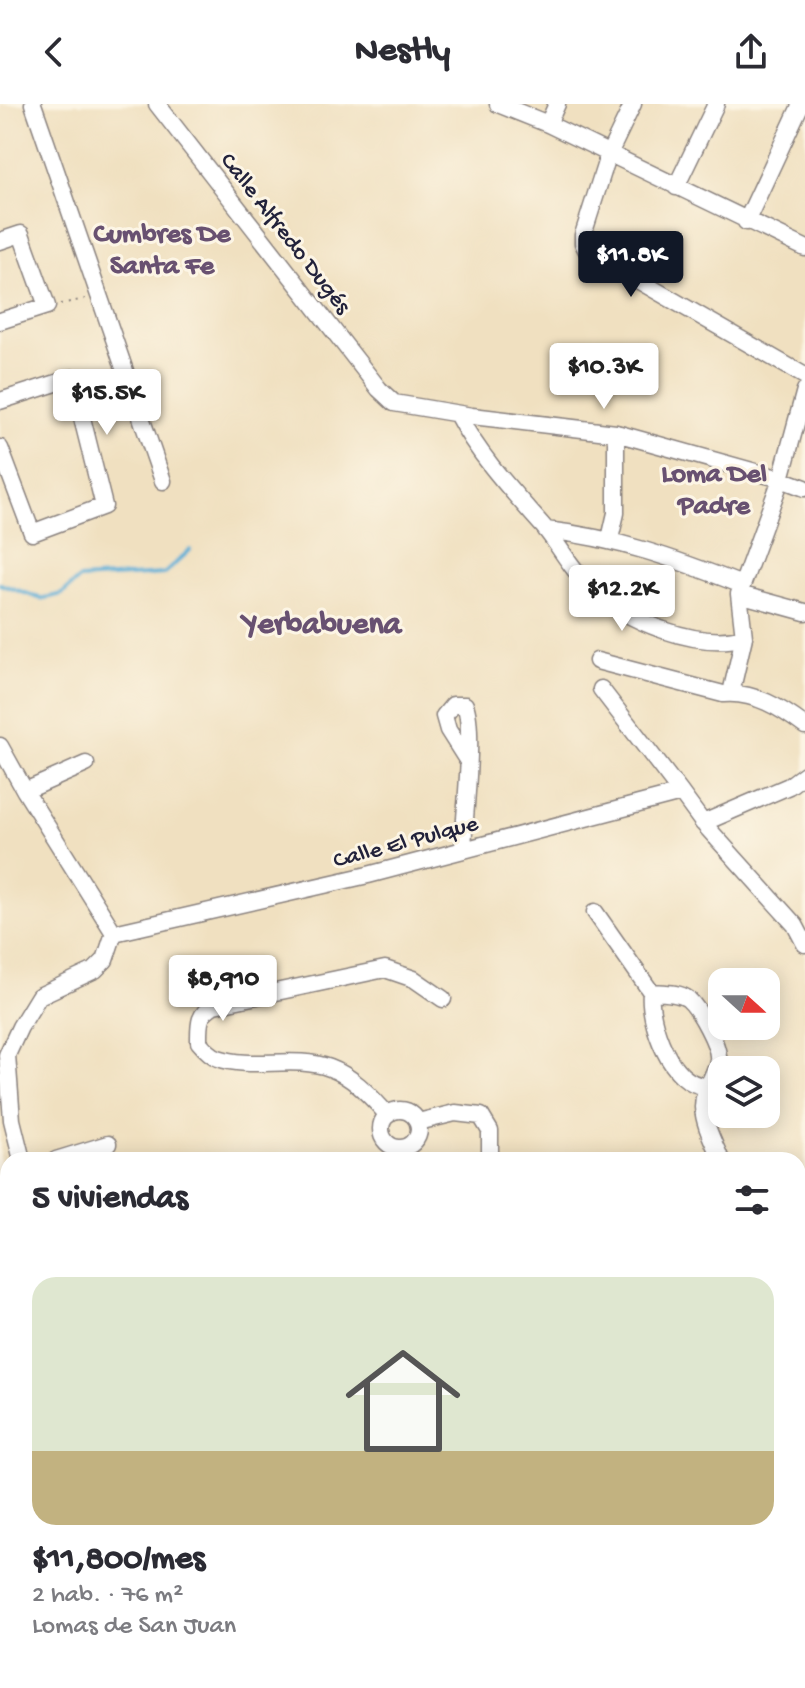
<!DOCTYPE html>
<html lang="es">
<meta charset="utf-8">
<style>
:root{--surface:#fff;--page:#f7f7f7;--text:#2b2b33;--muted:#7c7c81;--line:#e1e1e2;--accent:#111827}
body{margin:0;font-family:"Gochi Hand",sans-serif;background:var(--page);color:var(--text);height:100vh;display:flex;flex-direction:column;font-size:30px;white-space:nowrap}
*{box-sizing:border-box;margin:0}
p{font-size:26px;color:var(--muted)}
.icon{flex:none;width:44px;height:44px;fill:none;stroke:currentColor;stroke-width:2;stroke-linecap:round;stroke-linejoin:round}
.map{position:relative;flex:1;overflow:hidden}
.details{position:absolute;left:0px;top:1048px;width:806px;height:536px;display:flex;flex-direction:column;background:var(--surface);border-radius:24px 24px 0 0;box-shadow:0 4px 20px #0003}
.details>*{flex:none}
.needle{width:52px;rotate:111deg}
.buttons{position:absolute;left:708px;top:864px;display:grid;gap:16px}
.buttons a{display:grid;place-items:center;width:72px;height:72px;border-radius:16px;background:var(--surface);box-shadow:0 4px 20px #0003;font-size:40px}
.price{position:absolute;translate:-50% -68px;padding:0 18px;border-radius:8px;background:#fff;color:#222;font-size:26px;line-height:52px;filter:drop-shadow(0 2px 4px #0008)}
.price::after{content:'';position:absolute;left:50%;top:48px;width:24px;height:18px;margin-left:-12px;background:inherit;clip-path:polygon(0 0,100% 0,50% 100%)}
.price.on{background:var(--accent);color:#fff}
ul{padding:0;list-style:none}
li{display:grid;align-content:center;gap:16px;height:424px;padding:0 32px}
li+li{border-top:2px solid var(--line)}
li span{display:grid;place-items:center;height:248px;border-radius:24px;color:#555}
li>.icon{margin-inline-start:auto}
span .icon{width:144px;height:144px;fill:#fffc;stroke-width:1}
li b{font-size:34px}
h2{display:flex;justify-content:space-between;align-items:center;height:96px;padding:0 32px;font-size:34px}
header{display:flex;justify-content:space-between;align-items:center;height:104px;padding:0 32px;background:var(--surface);font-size:36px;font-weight:700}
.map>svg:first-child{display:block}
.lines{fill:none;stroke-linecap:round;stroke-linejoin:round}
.stream{stroke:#5aadd6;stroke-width:4}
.minor-casing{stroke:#89817e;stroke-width:19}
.major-casing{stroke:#89817e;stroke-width:23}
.path{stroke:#89817e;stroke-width:2;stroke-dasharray:2 6;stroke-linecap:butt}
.minor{stroke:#fff;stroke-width:16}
.major{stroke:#ebc669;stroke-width:20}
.labels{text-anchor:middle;stroke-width:6;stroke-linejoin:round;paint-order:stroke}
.street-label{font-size:24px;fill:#22223b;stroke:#fcf5e5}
.quarter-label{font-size:28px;font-weight:bold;fill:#685171;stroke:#fcf5e5}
.district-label{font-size:32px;font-weight:bold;fill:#685171;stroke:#fcf5e5}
</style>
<header><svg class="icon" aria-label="back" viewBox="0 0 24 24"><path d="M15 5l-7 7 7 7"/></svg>Nestly<svg class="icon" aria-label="share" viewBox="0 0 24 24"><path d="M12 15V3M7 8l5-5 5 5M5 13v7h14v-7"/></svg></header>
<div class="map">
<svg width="805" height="1584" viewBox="0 0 805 1584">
<rect width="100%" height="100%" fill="#fcf5e5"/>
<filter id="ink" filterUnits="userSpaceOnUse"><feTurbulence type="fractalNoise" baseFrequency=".0125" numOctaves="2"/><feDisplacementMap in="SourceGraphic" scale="16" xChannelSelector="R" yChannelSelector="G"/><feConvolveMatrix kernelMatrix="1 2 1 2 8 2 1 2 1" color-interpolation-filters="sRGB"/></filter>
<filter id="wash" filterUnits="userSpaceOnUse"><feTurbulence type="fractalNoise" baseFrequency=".006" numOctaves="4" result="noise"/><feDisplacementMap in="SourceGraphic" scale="32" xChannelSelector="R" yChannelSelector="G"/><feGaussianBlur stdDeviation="1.8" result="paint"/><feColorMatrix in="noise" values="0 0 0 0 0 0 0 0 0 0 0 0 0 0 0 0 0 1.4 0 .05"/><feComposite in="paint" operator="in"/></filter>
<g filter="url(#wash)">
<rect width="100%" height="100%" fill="#f0e0c0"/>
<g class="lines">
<path class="stream" d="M0 480 42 495 62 490 79 475 164 470 190 446"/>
</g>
</g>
<g filter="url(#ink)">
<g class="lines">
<defs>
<path id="minor" d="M33 0 163 377
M157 0 379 285 394 299 472 312 616 329 781 375 805 384
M498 0 548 20 805 144
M633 0 608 52 583 131V139L587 147 805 272
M548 20 557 0
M676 83 716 0
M746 118 801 0
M0 137 21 130 47 202 0 217
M0 297 72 274 104 402 32 429 0 344
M457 310C479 352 512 387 543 422 560 442 572 467 592 485 624 517 699 546 744 533
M546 426C617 434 676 455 742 481
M610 435 616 409V329
M739 490 805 508
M597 557 723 590C754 587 781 604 805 622
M601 585 681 689
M731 589 744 533 739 490 781 375 805 286
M0 642 25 687 114 829
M25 687 86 660
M703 719 789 682 805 670
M463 745C464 714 475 625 465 601H453L444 612 448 626 467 656
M595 808 651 888
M651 888C663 889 679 888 688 895 699 905 720 942 718 956 715 973 703 984 703 1003 704 1021 714 1039 721 1056
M651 888C648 918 671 982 706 982
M381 1025a19 19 0 1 1 38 0a19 19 0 1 1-38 0Z
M388 1011C371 993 354 973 330 964 294 951 253 966 218 954 210 951 204 944 199 938 199 920 198 910 214 901L385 865 414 875 443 895
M418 1018 455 1009 481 1012 490 1027V1056
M22 1056 12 1016 7 951 20 923 39 892 95 866 105 856 114 829 368 771 681 689 703 719 795 821 805 840
M56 1056 108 1040
M798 1512 805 1520
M798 1559 805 1551
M0 1564H8
M553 1576 560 1584
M254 1584 255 1576
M773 1584 781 1576"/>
<path id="major" d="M0 1358 8 1359
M0 1381 8 1382
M798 1424 805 1425
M798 1460 805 1461"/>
</defs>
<use href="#minor" class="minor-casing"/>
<use href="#major" class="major-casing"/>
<path class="path" d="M60 200 85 195"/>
<use href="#minor" class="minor"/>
<use href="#major" class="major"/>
</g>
</g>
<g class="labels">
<g class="street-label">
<text transform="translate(287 128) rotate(52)" y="8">Calle Alfredo Dugés</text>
<text transform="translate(405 736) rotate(-15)" y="8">Calle El Pulque</text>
</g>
<g class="quarter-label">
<text x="162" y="137">Cumbres De<tspan x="162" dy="32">Santa Fe</tspan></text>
<text x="714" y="377">Loma Del<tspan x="714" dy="32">Padre</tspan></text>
</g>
<g class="district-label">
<text x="322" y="528">Yerbabuena</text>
</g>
</g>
</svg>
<div class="buttons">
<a><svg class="needle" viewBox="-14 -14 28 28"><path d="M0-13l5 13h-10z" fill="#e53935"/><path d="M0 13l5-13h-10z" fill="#7c7c81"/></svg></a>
<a><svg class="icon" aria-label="layers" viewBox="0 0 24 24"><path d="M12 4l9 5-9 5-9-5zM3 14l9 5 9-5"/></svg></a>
</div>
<b class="price on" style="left:631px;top:195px">$11.8K</b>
<b class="price" style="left:604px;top:307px">$10.3K</b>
<b class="price" style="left:107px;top:333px">$15.5K</b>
<b class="price" style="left:622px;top:529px">$12.2K</b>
<b class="price" style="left:223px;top:919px">$8,910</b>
<section class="details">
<h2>5 viviendas<svg class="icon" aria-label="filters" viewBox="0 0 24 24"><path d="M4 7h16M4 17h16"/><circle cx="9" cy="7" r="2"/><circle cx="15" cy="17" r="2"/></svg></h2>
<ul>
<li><span style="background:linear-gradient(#dfe7d0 70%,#c2b280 0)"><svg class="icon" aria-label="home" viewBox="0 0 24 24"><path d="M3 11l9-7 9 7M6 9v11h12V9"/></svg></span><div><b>$11,800/mes</b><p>2 hab. · 76 m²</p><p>Lomas de San Juan</p></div></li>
</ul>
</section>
</div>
